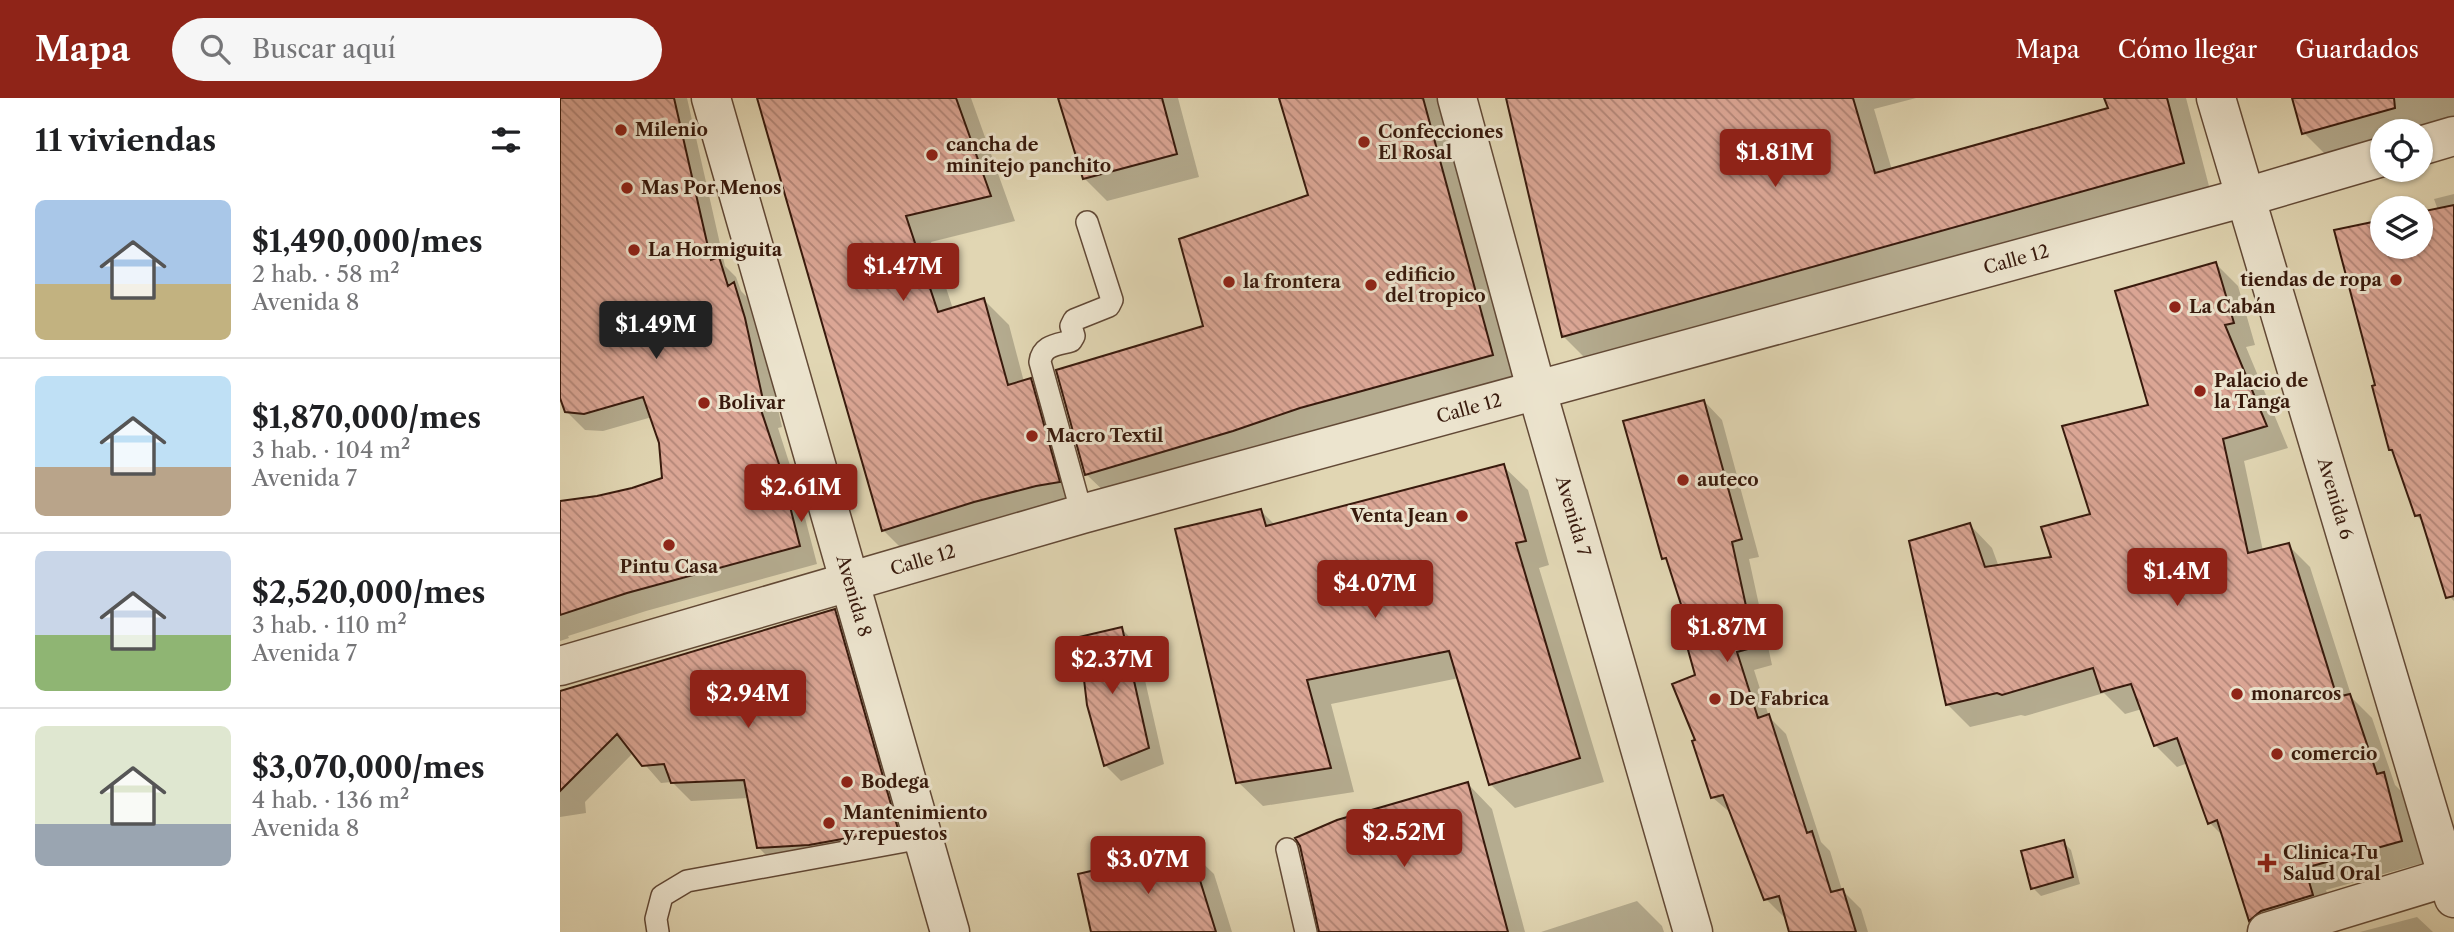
<!DOCTYPE html>
<html lang="es">
<meta charset="utf-8">
<style>
:root{--surface:#fff;--page:#f6f6f6;--text:#202124;--muted:#757577;--line:#e0e0e0;--accent:#8f2418}
body{margin:0;font-family:"Libre Caslon Text",serif;background:var(--page);color:var(--text);height:100vh;display:flex;flex-direction:column;font-size:26px;white-space:nowrap}
*{box-sizing:border-box;margin:0}
p{font-size:23px;color:var(--muted)}
.icon{flex:none;width:38px;height:38px;fill:none;stroke:currentColor;stroke-width:2;stroke-linecap:round;stroke-linejoin:round}
.map{position:relative;flex:1;overflow:hidden}
.details{display:flex;flex-direction:column;background:var(--surface);width:560px}
.details>*{flex:none}
.fabs{position:absolute;left:1810px;top:21px;display:grid;gap:14px}
.fabs a{display:grid;place-items:center;width:63px;height:63px;border-radius:50%;background:var(--surface);box-shadow:0 2px 5px #0004;font-size:35px}
.price{position:absolute;translate:-50% -60px;padding:0 16px;border-radius:7px;background:var(--accent);color:#fff;font-size:23px;line-height:46px;filter:drop-shadow(0 2px 4px #0008)}
.price::after{content:'';position:absolute;left:50%;top:42px;width:21px;height:16px;margin-left:-10px;background:inherit;clip-path:polygon(0 0,100% 0,50% 100%)}
.price.active{background:#222;color:#fff}
ul{padding:0;list-style:none}
li{display:flex;align-items:center;gap:21px;height:175px;padding:0 35px}
li+li{border-top:2px solid var(--line)}
li span{display:grid;place-items:center;flex:none;width:196px;height:140px;border-radius:10px;color:#555}
li>.icon{margin-inline-start:auto}
span .icon{width:84px;height:84px;fill:#fffc;stroke-width:1}
li b{font-size:30px}
h2{display:flex;justify-content:space-between;align-items:center;height:84px;padding:0 35px;font-size:30px}
header{display:flex;align-items:center;gap:42px;box-sizing:border-box;height:98px;padding:0 35px;background:var(--accent);color:#fff}
header strong{font-size:33px}
nav{display:flex;gap:38px;margin-inline-start:auto;font-size:24px}
.search{width:490px;height:63px;background:var(--page);display:flex;align-items:center;gap:18px;box-sizing:border-box;padding:0 24px;border-radius:38px;color:var(--muted);font-size:26px}
main{display:flex;flex:1;min-height:0}
.map>svg:first-child{display:block}
.shadow{fill:#0003}
.building{fill:url(#building-back-hatch);stroke:#381a0d;stroke-width:2}
.lines{fill:none;stroke-linecap:round;stroke-linejoin:round}
.service-casing{stroke:#624936;stroke-width:24}
.minor-casing{stroke:#624936;stroke-width:41}
.service{stroke:#ece4ce;stroke-width:21}
.minor{stroke:#ece4ce;stroke-width:38}
.poi-dot{fill:#8f2418;stroke:#ece4ce;stroke-width:2.5}
.labels{text-anchor:middle;stroke-width:6;stroke-linejoin:round;paint-order:stroke}
.poi-label{font-size:18px;font-weight:bold;fill:#381a0d;stroke:#ece4ce;text-anchor:start}
.street-label{font-size:18px;fill:#381a0d;stroke:#ece4ce}
</style>
<header>
<strong>Mapa</strong>
<div class="search"><svg class="icon" aria-label="search" viewBox="0 0 24 24"><circle cx="10" cy="10" r="6"/><path d="M15 15l6 6"/></svg>Buscar aquí</div>
<nav><a>Mapa</a><a>Cómo llegar</a><a>Guardados</a></nav>
</header>
<main>
<section class="details">
<h2>11 viviendas<svg class="icon" aria-label="filters" viewBox="0 0 24 24"><path d="M4 7h16M4 17h16"/><circle cx="9" cy="7" r="2"/><circle cx="15" cy="17" r="2"/></svg></h2>
<ul>
<li><span style="background:linear-gradient(#a9c7e8 60%,#c2b280 0)"><svg class="icon" aria-label="home" viewBox="0 0 24 24"><path d="M3 11l9-7 9 7M6 9v11h12V9"/></svg></span><div><b>$1,490,000/mes</b><p>2 hab. · 58 m²</p><p>Avenida 8</p></div></li>
<li><span style="background:linear-gradient(#bfe0f5 65%,#b9a48a 0)"><svg class="icon" aria-label="home" viewBox="0 0 24 24"><path d="M3 11l9-7 9 7M6 9v11h12V9"/></svg></span><div><b>$1,870,000/mes</b><p>3 hab. · 104 m²</p><p>Avenida 7</p></div></li>
<li><span style="background:linear-gradient(#c9d6e8 60%,#8fb573 0)"><svg class="icon" aria-label="home" viewBox="0 0 24 24"><path d="M3 11l9-7 9 7M6 9v11h12V9"/></svg></span><div><b>$2,520,000/mes</b><p>3 hab. · 110 m²</p><p>Avenida 7</p></div></li>
<li><span style="background:linear-gradient(#dfe7d0 70%,#9aa5b1 0)"><svg class="icon" aria-label="home" viewBox="0 0 24 24"><path d="M3 11l9-7 9 7M6 9v11h12V9"/></svg></span><div><b>$3,070,000/mes</b><p>4 hab. · 136 m²</p><p>Avenida 8</p></div></li>
</ul>
</section>
<div class="map">
<svg width="1894" height="834" viewBox="0 0 1894 834">
<defs>
<pattern id="building-back-hatch" width="6" height="6" patternUnits="userSpaceOnUse" patternTransform="scale(1.75)"><rect width="6" height="6" fill="#dba695"/><path d="M-1 5l2 2M0 0l6 6M5-1l2 2" fill="none" stroke="#b38678"/></pattern>
</defs>
<rect width="100%" height="100%" fill="#e1d6b3"/>
<filter id="stains"><feTurbulence type="fractalNoise" baseFrequency=".00286" numOctaves="4"/><feColorMatrix values="0 0 0 0 .2 0 0 0 0 .09 0 0 0 0 .02 0 0 0 .5 -.17"/></filter>
<radialGradient id="worn" r=".72"><stop offset=".6" stop-color="#630" stop-opacity="0"/><stop offset="1" stop-color="#630" stop-opacity=".3"/></radialGradient>
<path class="shadow" d="M0 0H127L165 168 176 179 181 193 192 204 202 239 222 329 218 330 237 389 257 466 86 513 8 538 9 540 0 543V404L37 400 104 381 101 344 92 319 43 333 25 332 6 313 0 295Z
M199 0H411L455 123 371 144 393 211 423 201 449 227 464 284 470 282 496 308 524 410 349 458 323 432Z
M500 0H618L639 79 547 103 524 80Z
M720 0H880L956 281 551 400 526 376 750 99Z
M947 0H1356L1314 11 1332 72 1550 11 1546 0H1626L1650 92 1031 266 1004 239Z
M1734 0H1894V19L1864 29 1860 33H1822V48L1771 62 1744 35Z
M1894 96V503L1887 496 1865 426 1856 417 1835 356 1831 352 1817 288 1822 149H1860L1878 112 1874 101Z
M1656 166 1678 188 1695 247 1686 249 1728 350 1684 363 1703 453 1728 447 1750 469 1792 600 1812 620 1835 687 1846 698 1863 765 1766 792 1774 819 1706 824 1684 802 1664 739 1650 725 1628 665 1617 669 1595 647 1582 611 1565 616 1544 595 1465 618 1461 617 1410 629 1387 606 1410 427 1432 450 1439 469 1494 460 1532 417 1590 309Z
M1144 303 1162 322 1199 459 1189 461 1212 567 1194 572 1209 619 1226 636 1261 744 1270 753 1282 792 1301 811 1308 834H1231L1226 819H1224L1206 801 1173 717 1152 699 1137 643 1138 579 1128 523 1109 465 1104 460Z
M943 368 968 392 989 467 979 470 1044 684 955 710 930 686 899 580 771 606 794 694 703 708 678 684 701 413 715 427Z
M274 513 292 531 355 749 216 767 198 749 189 700 131 703 112 684 101 685 74 654 25 704 26 715 0 719V595Z
M562 531 577 547 604 666 561 683 545 667Z
M908 686 932 711 965 834H760Z
M1503 744 1511 752 1520 786 1481 798 1473 790Z
M629 752 654 776 672 834H533Z
M1077 803 1102 828 1104 834H981Z
M1857 819 1873 834H1800Z"/>
<path class="building" d="M0 0H114L151 162 159 159 168 188 174 184 185 220 205 311 201 312 220 369 240 448 67 495 0 517V403L37 398 72 390 102 380 99 345 83 299 24 316 5 314 0 300Z
M197 0H396L431 98 346 118 378 214 424 200 448 287 471 280 500 384 476 388 414 404 322 433Z
M498 0H602L617 56 523 81Z
M719 0H863L933 257 740 310 673 333 525 377 496 272 643 228 619 141 748 97Z
M946 0H1293L1315 75 1548 10 1544 0H1607L1624 65 1002 239Z
M1732 0H1834L1835 10 1742 36Z
M1894 107V498L1886 500 1860 417 1855 418 1832 352H1829L1812 288 1815 287 1774 132 1822 122V149H1860V114Z
M1656 164 1674 225 1665 227 1707 328 1663 341 1688 455 1729 445 1777 599 1790 596 1817 676 1824 674 1842 743 1745 770 1753 797 1701 813 1689 823 1657 722 1648 726 1617 640 1594 648 1571 586 1541 594 1533 570 1442 597 1437 595 1386 607 1349 443 1410 425 1425 469 1491 459 1481 429 1530 416 1502 328 1588 307 1555 193Z
M1144 302 1182 441 1172 444 1195 549 1177 554 1198 620 1209 616 1247 735 1252 733 1271 794 1283 791 1296 834H1229L1219 798 1204 802 1163 697 1151 700 1132 643 1135 642 1112 586 1135 577 1120 523 1126 522 1106 460 1102 461 1063 323Z
M944 366 966 443 956 445 1020 660 929 687 889 553 747 582 771 670 676 685 615 431 701 411 706 428Z
M275 511 338 731 249 747 197 750 184 682 111 685 104 666 82 668 57 636 0 693V593Z
M562 529 589 650 544 668 527 607 519 539Z
M908 684 948 834H759L740 748 735 740 777 722Z
M1504 742 1513 779 1471 791 1461 753Z
M630 750 656 834H531L518 776Z"/>
<g class="lines">
<defs>
<path id="service" d="M522 416 480 264C482 247 497 247 511 243L514 238 511 228 514 222 549 208 552 202 527 124
M727 751 746 834
M98 834 96 821 102 798 127 783 362 740"/>
<g id="minor">
<path id="s1" d="M151 0 390 834"/>
<path id="s2" d="M897 0 976 290 1133 834"/>
<path id="s3" d="M1656 0 1894 800"/>
<path d="M1860 48 1894 38"/>
<path id="s4" d="M0 568 522 416 1686 99 1822 59"/>
<path d="M1707 834 1894 777"/>
</g>
</defs>
<use href="#service" class="service-casing"/>
<use href="#minor" class="minor-casing"/>
<use href="#service" class="service"/>
<use href="#minor" class="minor"/>
</g>
<g class="poi-dot">
<circle cx="61" cy="32" r="7"/>
<circle cx="804" cy="44" r="7"/>
<circle cx="372" cy="57" r="7"/>
<circle cx="67" cy="90" r="7"/>
<circle cx="74" cy="152" r="7"/>
<circle cx="1836" cy="182" r="7"/>
<circle cx="669" cy="184" r="7"/>
<circle cx="811" cy="187" r="7"/>
<circle cx="1615" cy="209" r="7"/>
<circle cx="1640" cy="293" r="7"/>
<circle cx="144" cy="305" r="7"/>
<circle cx="472" cy="338" r="7"/>
<circle cx="1123" cy="382" r="7"/>
<circle cx="902" cy="418" r="7"/>
<circle cx="109" cy="447" r="7"/>
<circle cx="1677" cy="596" r="7"/>
<circle cx="1155" cy="601" r="7"/>
<circle cx="1717" cy="656" r="7"/>
<circle cx="287" cy="684" r="7"/>
<circle cx="269" cy="725" r="7"/>
<path d="M1703.5 754.5h7v7h7v7h-7v7h-7v-7h-7v-7h7z"/>
</g>
<g class="labels">
<g class="poi-label">
<text x="75" y="38">Milenio</text>
<text x="818" y="40">Confecciones<tspan x="818" dy="21">El Rosal</tspan></text>
<text x="386" y="53">cancha de<tspan x="386" dy="21">minitejo panchito</tspan></text>
<text x="81" y="96">Mas Por Menos</text>
<text x="88" y="158">La Hormiguita</text>
<text x="825" y="183">edificio<tspan x="825" dy="21">del tropico</tspan></text>
<text x="1822" y="188" text-anchor="end">tiendas de ropa</text>
<text x="683" y="190">la frontera</text>
<text x="1629" y="215">La Cabán</text>
<text x="1654" y="289">Palacio de<tspan x="1654" dy="21">la Tanga</tspan></text>
<text x="158" y="311">Bolivar</text>
<text x="486" y="344">Macro Textil</text>
<text x="1137" y="388">auteco</text>
<text x="888" y="424" text-anchor="end">Venta Jean</text>
<text x="109" y="475" text-anchor="middle">Pintu Casa</text>
<text x="1691" y="602">monarcos</text>
<text x="1169" y="607">De Fabrica</text>
<text x="1731" y="662">comercio</text>
<text x="301" y="690">Bodega</text>
<text x="283" y="721">Mantenimiento<tspan x="283" dy="21">y repuestos</tspan></text>
<text x="1723" y="761">Clinica Tu<tspan x="1723" dy="21">Salud Oral</tspan></text>
</g>
<g class="street-label">
<text dy="6" stroke="none"><textPath href="#s4" startOffset="1512">Calle 12</textPath></text>
<text dy="6" stroke="none"><textPath href="#s4" startOffset="945">Calle 12</textPath></text>
<text dy="6" stroke="none"><textPath href="#s3" startOffset="418">Avenida 6</textPath></text>
<text dy="6" stroke="none"><textPath href="#s2" startOffset="434">Avenida 7</textPath></text>
<text dy="6" stroke="none"><textPath href="#s4" startOffset="378">Calle 12</textPath></text>
<text dy="6" stroke="none"><textPath href="#s1" startOffset="518">Avenida 8</textPath></text>
</g>
</g>
<rect width="100%" height="100%" filter="url(#stains)"/>
<rect width="100%" height="100%" fill="url(#worn)"/>
</svg>
<div class="fabs">
<a><svg class="icon" aria-label="locate" viewBox="0 0 24 24"><circle cx="12" cy="12" r="6"/><path d="M12 2v4M12 18v4M2 12h4M18 12h4"/></svg></a>
<a><svg class="icon" aria-label="layers" viewBox="0 0 24 24"><path d="M12 4l9 5-9 5-9-5zM3 14l9 5 9-5"/></svg></a>
</div>
<b class="price" style="left:1215px;top:91px">$1.81M</b>
<b class="price" style="left:343px;top:205px">$1.47M</b>
<b class="price active" style="left:96px;top:263px">$1.49M</b>
<b class="price" style="left:241px;top:426px">$2.61M</b>
<b class="price" style="left:1617px;top:510px">$1.4M</b>
<b class="price" style="left:815px;top:522px">$4.07M</b>
<b class="price" style="left:1167px;top:566px">$1.87M</b>
<b class="price" style="left:552px;top:598px">$2.37M</b>
<b class="price" style="left:188px;top:632px">$2.94M</b>
<b class="price" style="left:844px;top:771px">$2.52M</b>
<b class="price" style="left:588px;top:798px">$3.07M</b>
</div>
</main>
